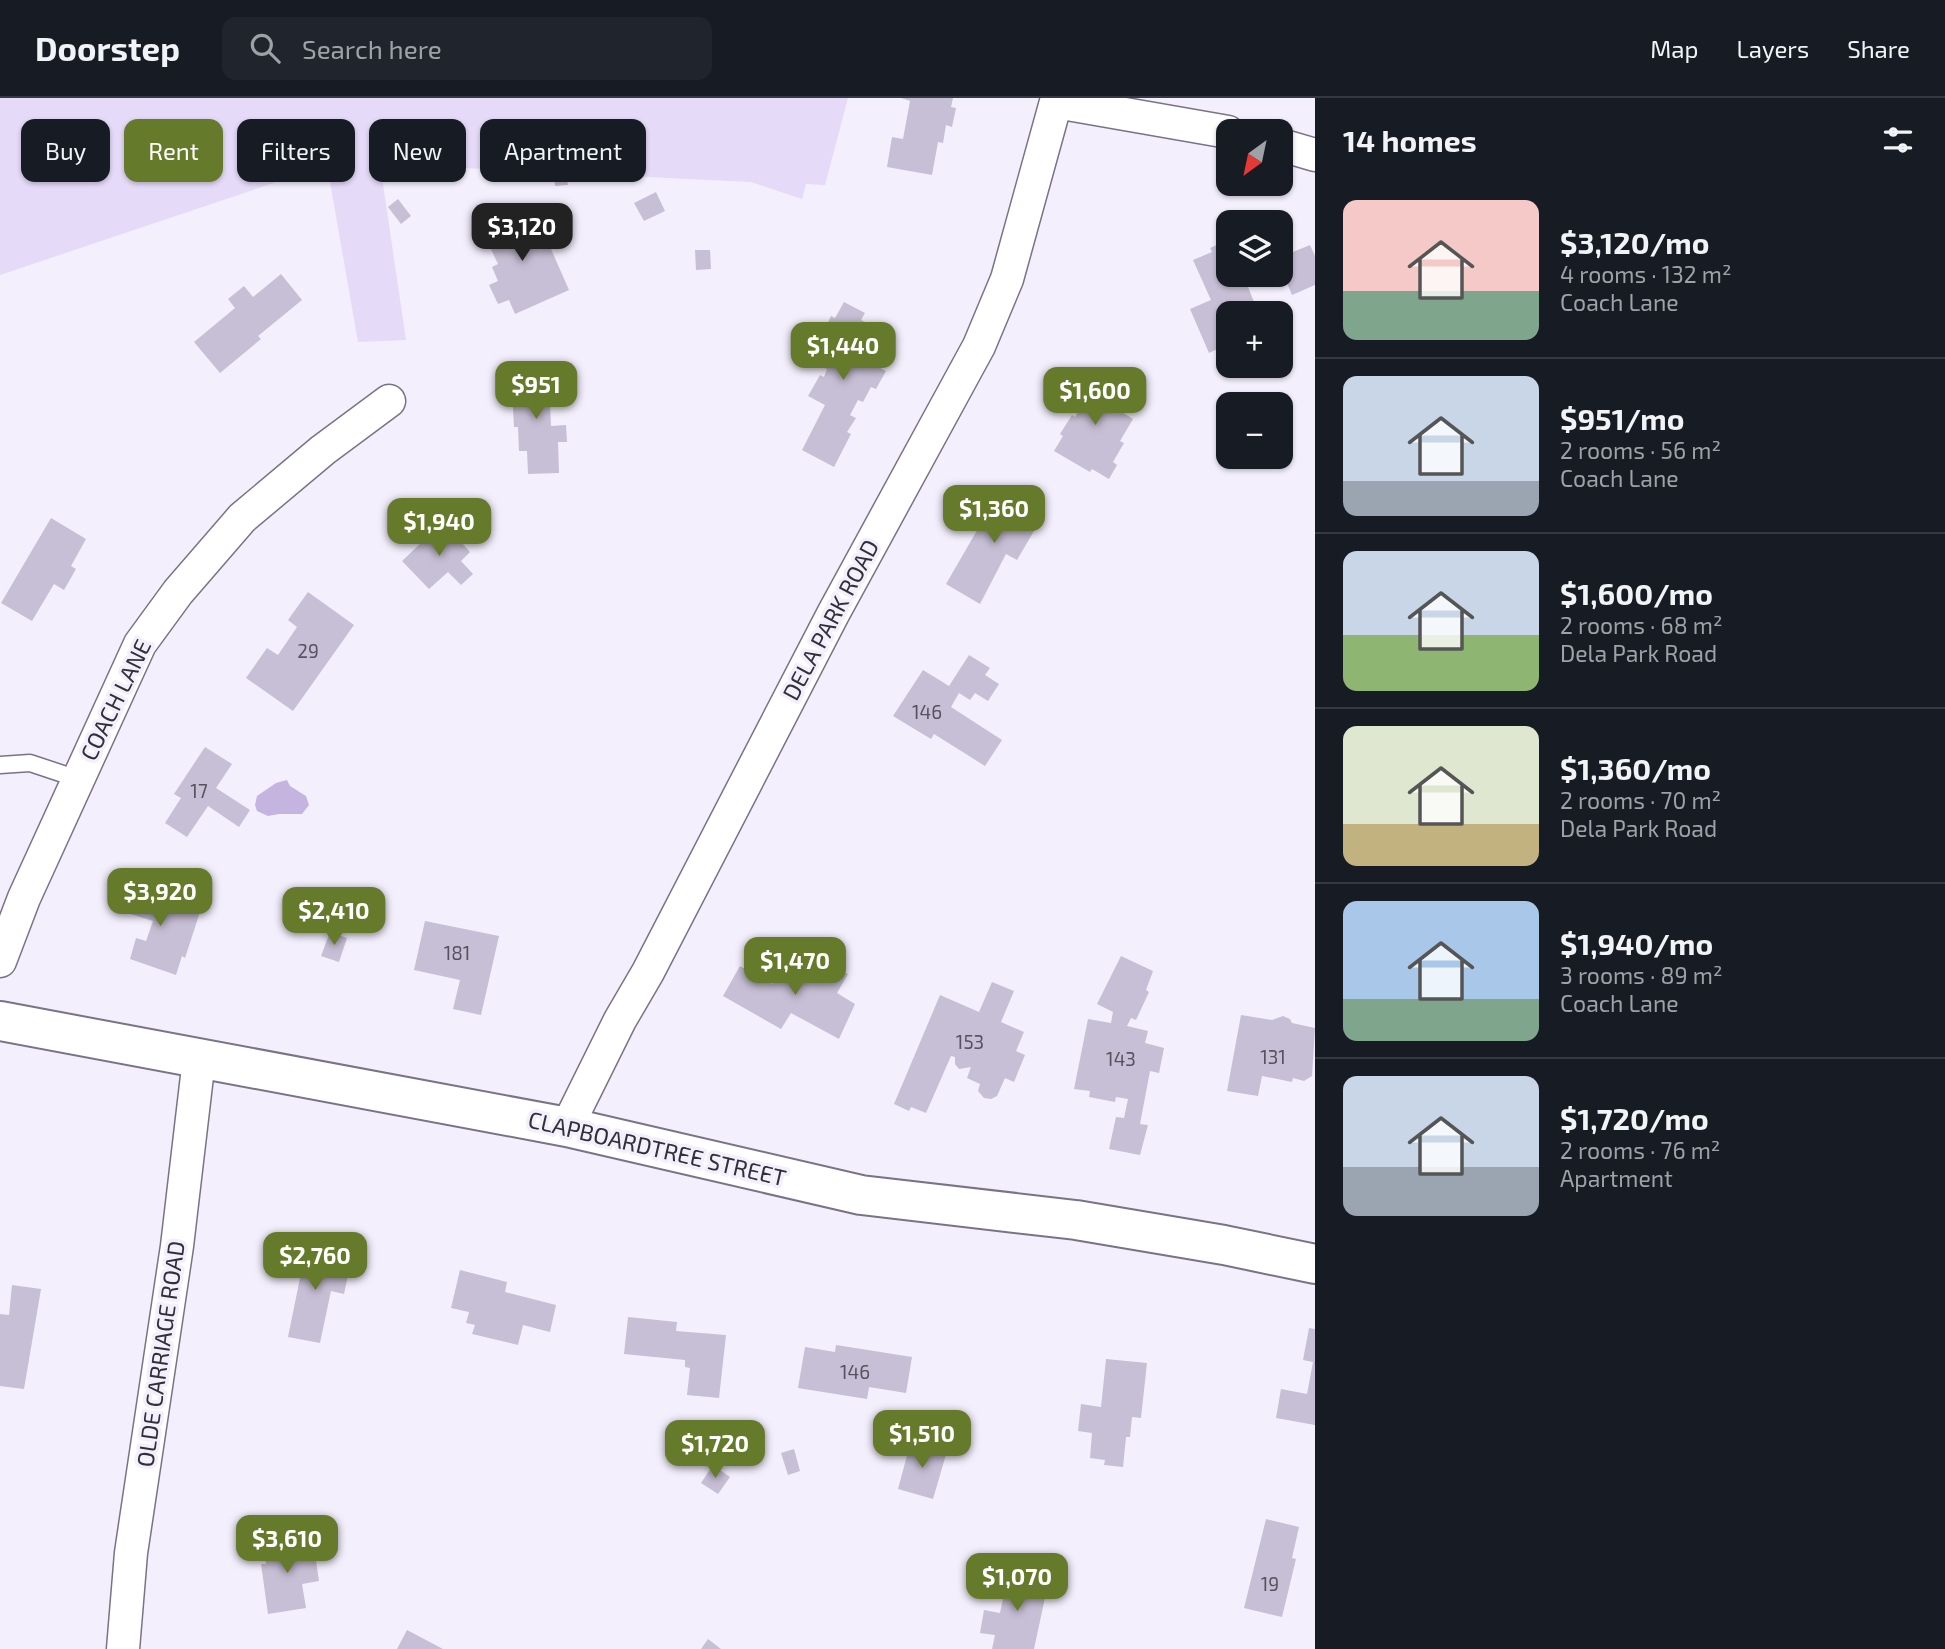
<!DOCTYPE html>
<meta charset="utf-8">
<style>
:root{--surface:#171b24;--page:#20242c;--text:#f1f3f6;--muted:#9ea1a6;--line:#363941;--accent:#667a2b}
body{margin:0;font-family:"Exo 2",sans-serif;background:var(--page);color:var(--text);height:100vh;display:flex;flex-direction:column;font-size:26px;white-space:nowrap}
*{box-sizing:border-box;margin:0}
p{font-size:23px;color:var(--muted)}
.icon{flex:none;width:38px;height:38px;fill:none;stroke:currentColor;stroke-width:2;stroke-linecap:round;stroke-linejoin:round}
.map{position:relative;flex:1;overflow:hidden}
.drawer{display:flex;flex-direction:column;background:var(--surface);width:630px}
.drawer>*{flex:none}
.guide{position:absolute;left:21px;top:21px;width:665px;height:63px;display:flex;gap:14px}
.needle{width:46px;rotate:213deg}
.tools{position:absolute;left:1216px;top:21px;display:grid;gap:14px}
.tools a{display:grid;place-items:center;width:77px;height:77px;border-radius:14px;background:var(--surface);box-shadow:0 2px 5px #0004;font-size:35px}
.price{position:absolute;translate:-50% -60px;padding:0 16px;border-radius:14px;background:var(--accent);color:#fff;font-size:23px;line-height:46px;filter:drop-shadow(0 2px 4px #0008)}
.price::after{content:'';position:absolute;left:50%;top:42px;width:21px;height:16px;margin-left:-10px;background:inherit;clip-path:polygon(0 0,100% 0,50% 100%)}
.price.active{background:#222;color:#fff}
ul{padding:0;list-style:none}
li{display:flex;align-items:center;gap:21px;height:175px;padding:0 28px}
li+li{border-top:2px solid var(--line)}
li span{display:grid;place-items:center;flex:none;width:196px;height:140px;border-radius:14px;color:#555}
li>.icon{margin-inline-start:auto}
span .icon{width:84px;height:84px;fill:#fffc;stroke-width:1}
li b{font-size:30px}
h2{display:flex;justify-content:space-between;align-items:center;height:84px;padding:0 28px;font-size:30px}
.pill{padding:0 24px;border-radius:14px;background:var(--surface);box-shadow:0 2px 5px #0004;font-size:24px;line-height:63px}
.pill.active{background:var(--accent);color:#fff}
header{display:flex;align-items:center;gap:42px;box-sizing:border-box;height:98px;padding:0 35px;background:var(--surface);border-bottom:2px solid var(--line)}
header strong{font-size:33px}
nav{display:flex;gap:38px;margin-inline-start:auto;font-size:24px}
.search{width:490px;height:63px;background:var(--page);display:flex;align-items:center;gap:18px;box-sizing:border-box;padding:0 24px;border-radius:14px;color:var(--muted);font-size:26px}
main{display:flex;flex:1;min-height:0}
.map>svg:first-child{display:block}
.green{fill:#e5daf8}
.water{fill:#c5b4e0}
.building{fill:#c7bfd5}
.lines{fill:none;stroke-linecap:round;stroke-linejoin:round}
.service-casing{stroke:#7a7386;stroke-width:19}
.minor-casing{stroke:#7a7386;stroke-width:35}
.tertiary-casing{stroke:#7a7386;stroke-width:42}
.service{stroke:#fff;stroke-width:16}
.minor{stroke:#fff;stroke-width:32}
.tertiary{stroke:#fff;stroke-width:38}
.labels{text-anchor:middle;stroke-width:7;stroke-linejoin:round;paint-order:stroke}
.number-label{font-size:19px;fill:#57535e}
.street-label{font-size:23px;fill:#322f37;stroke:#f4effd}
</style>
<header>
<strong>Doorstep</strong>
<div class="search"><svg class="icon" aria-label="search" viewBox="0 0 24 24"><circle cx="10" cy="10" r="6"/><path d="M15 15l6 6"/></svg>Search here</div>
<nav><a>Map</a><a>Layers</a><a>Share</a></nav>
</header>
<main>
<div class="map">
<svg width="1315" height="1551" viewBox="0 0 1315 1551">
<rect width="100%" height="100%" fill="#f4effd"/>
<path class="green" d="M0 0H848L825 87 806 86 802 101 751 84 380 66 406 242 358 244 327 67 0 177Z"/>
<path class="water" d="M287 682 290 688 306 698 309 707 302 716H279L268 718 257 713 255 707 257 698 276 685Z"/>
<path class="building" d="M901 0H953L951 9 956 10 952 29 946 27 943 45 938 44 932 77 887 69 892 39 903 41 910 3Z
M565 67 568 87 555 88 553 69Z
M656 94 665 113 644 123 634 105Z
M398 101 411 118 401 126 388 109Z
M509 106 521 135 540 126 569 192 515 216 509 202 498 206 489 187 498 183 492 169 498 166 489 147 493 145 481 118Z
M1228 142V177H1264L1246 184 1256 209 1241 215H1228V246L1209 255 1190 211 1211 202 1193 162 1212 154 1210 150Z
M1310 147 1315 158V187L1292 197 1281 171V154L1283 158Z
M695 152H710L711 171 696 172Z
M281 176 302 202 258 238 261 241 220 275 194 244 235 210 228 201 244 188 253 199Z
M844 204 865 215 861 222 875 229 867 243 885 252 876 268 886 273 876 291 871 289 863 304 858 302 850 317 856 320 847 334 851 336 834 369 802 352 825 307 808 298 820 277 824 279 827 271 816 265 829 241 826 238 829 233 825 231 831 218 835 220Z
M552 272 553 287H549L551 328 566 327 567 344H558L559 375 528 376 527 353H519L518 329H514L511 274Z
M1087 272 1123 294 1114 309 1133 321 1120 343 1124 345 1113 364 1117 367 1109 381 1092 371 1090 374 1054 353 1063 338 1060 336 1072 317 1075 319 1082 307 1070 299Z
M1001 391 1044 416 1017 462 1006 456 980 506 946 486Z
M51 420 86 441 71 468 76 471 64 492 54 486 32 523 1 505Z
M443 424 470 454 461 463 473 476 461 487 448 474 429 491 402 463Z
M308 494 354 527 293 613 246 580 267 550 278 557 297 529 288 522Z
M969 557 990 570 985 577 999 586 988 603 975 595 970 602 959 595 951 609 1002 642 985 668 934 636 931 641 893 618 923 572 949 588Z
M205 649 232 666 216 690 250 712 239 729 208 708 187 739 165 725 181 700 174 696Z
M128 782 147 788 145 795 200 814 185 860 182 858 176 877 130 861 136 840 146 843 153 823 118 812Z
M425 823 499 838 481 917 453 911 460 882 414 872Z
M330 834 347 840 339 864 321 858Z
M1121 858 1153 873 1146 892 1149 894 1136 922 1131 920 1127 928 1148 933 1145 945 1164 950 1159 975 1150 973 1140 1026 1148 1027 1140 1057 1109 1051 1116 1019 1124 1020 1128 1001 1116 999 1115 1004 1089 999 1090 993 1074 991 1088 921 1111 925 1113 914 1097 906Z
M820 861 848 876 837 895 855 906 839 941 791 915 781 931 723 898 740 868 772 886 784 865 809 880Z
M992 884 1014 893 1001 924 1024 934 1016 953 1025 957 1014 984 1005 980 997 998 991 1001 984 1000 978 993 980 986 967 980 971 969 959 971 955 966V959L951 958 926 1015 911 1009 909 1013 894 1006 940 897 979 914Z
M1241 917 1272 922 1283 918 1290 921 1292 925 1315 930 1312 978 1304 983 1293 980 1292 984 1262 978 1258 998 1227 993Z
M309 1136 318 1138 316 1145 334 1149 329 1173 348 1177 344 1196 331 1193 320 1245 288 1239Z
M460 1172 507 1184 505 1194 556 1207 550 1234 523 1227 518 1247 472 1236 475 1227 466 1225 469 1214 451 1210Z
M12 1187 41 1191 24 1291 0 1288V1216L9 1217Z
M628 1219 677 1224 676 1233 726 1237 719 1300 687 1297 690 1270 685 1269V1262L624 1256Z
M1309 1230 1315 1231V1327L1276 1320 1281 1291 1307 1296 1313 1264 1303 1262Z
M836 1247 912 1259 906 1295 869 1289 867 1301 798 1290 805 1249 835 1254Z
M1106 1261 1147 1265 1141 1320 1132 1319 1130 1339H1126L1123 1369 1104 1367 1105 1362 1090 1360 1092 1335 1078 1333 1081 1306 1101 1309Z
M911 1343 947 1353 933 1401 898 1391Z
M794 1351 800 1373 788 1377 781 1355Z
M713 1367 730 1379 718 1396 701 1385Z
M1266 1421 1299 1429 1292 1460 1296 1461 1282 1519 1244 1510Z
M298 1440 301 1458 315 1456 319 1483 302 1486 306 1510 268 1516 261 1466H266L263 1445Z
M1009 1472 1049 1481 1034 1551H992L995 1537 980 1535 984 1512 1000 1515Z
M407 1532 443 1551H397Z
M708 1541 721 1551H701Z"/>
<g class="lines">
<defs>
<path id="service" d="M0 667 30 665 78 681"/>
<path id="minor" d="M1056 4 1228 34
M1281 47 1315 57
M0 863 24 800 140 546 178 494 242 420 323 352 389 303
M567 1029 620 922 648 874 833 516 979 248 1007 181 1057 0
M123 1551 131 1455 177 1148 199 961"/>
<path id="tertiary" d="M0 923 567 1029 861 1097 1076 1122 1224 1147 1315 1166"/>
</defs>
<use href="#service" class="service-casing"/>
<use href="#minor" class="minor-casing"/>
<use href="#tertiary" class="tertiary-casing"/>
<use href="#service" class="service"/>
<use href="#minor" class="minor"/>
<use href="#tertiary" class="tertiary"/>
</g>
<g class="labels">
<g class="number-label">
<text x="308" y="560">29</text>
<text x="927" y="621">146</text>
<text x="199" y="700">17</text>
<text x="457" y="862">181</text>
<text x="970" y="951">153</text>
<text x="1273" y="966">131</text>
<text x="1121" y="968">143</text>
<text x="855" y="1281">146</text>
<text x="1270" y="1493">19</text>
</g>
<g class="street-label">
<text transform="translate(831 522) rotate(-62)" y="8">DELA PARK ROAD</text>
<text transform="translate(116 602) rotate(-64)" y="8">COACH LANE</text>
<text transform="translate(657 1051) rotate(13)" y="8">CLAPBOARDTREE STREET</text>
<text transform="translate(161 1256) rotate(-82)" y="8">OLDE CARRIAGE ROAD</text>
</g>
</g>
</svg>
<div class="tools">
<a><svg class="needle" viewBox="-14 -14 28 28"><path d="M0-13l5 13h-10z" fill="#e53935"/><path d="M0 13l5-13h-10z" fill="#9ea1a6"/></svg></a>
<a><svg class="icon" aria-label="layers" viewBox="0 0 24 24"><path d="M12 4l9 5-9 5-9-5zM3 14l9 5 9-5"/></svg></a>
<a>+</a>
<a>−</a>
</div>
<b class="price active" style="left:522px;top:165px">$3,120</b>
<b class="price" style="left:843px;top:284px">$1,440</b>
<b class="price" style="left:536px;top:323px">$951</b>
<b class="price" style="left:1095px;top:329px">$1,600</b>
<b class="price" style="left:994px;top:447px">$1,360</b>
<b class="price" style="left:439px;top:460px">$1,940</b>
<b class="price" style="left:160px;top:830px">$3,920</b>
<b class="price" style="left:334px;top:849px">$2,410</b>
<b class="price" style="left:795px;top:899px">$1,470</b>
<b class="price" style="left:315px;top:1194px">$2,760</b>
<b class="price" style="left:922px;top:1372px">$1,510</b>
<b class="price" style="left:715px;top:1382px">$1,720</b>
<b class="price" style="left:287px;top:1477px">$3,610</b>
<b class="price" style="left:1017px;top:1515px">$1,070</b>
<div class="guide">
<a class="pill">Buy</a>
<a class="pill active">Rent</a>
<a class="pill">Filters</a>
<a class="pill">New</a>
<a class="pill">Apartment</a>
</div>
</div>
<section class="drawer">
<h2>14 homes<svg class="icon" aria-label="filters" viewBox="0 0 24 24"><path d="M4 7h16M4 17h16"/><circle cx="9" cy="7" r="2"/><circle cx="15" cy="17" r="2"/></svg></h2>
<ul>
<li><span style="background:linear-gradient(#f6c9c9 65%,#7fa58c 0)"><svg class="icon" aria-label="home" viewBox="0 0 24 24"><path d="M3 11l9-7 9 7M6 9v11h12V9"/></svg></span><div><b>$3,120/mo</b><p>4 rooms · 132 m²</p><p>Coach Lane</p></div></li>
<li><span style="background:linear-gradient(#c9d6e8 75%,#9aa5b1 0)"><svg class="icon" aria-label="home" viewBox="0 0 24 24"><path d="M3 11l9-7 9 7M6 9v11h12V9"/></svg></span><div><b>$951/mo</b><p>2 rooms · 56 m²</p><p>Coach Lane</p></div></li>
<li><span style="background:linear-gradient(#c9d6e8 60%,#8fb573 0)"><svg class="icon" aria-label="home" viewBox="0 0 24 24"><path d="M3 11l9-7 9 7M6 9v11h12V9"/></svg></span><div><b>$1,600/mo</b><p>2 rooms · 68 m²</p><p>Dela Park Road</p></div></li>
<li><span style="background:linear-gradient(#dfe7d0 70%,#c2b280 0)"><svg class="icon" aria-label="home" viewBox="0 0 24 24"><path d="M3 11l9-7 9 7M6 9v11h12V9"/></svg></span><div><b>$1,360/mo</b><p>2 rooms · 70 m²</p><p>Dela Park Road</p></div></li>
<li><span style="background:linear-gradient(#a9c7e8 70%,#7fa58c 0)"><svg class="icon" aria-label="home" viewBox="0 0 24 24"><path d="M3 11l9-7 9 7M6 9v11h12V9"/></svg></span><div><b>$1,940/mo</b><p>3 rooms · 89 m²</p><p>Coach Lane</p></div></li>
<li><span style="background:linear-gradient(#c9d6e8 65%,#9aa5b1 0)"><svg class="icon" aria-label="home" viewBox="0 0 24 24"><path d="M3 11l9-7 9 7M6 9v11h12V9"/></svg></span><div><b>$1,720/mo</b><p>2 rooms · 76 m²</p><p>Apartment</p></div></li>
</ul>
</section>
</main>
